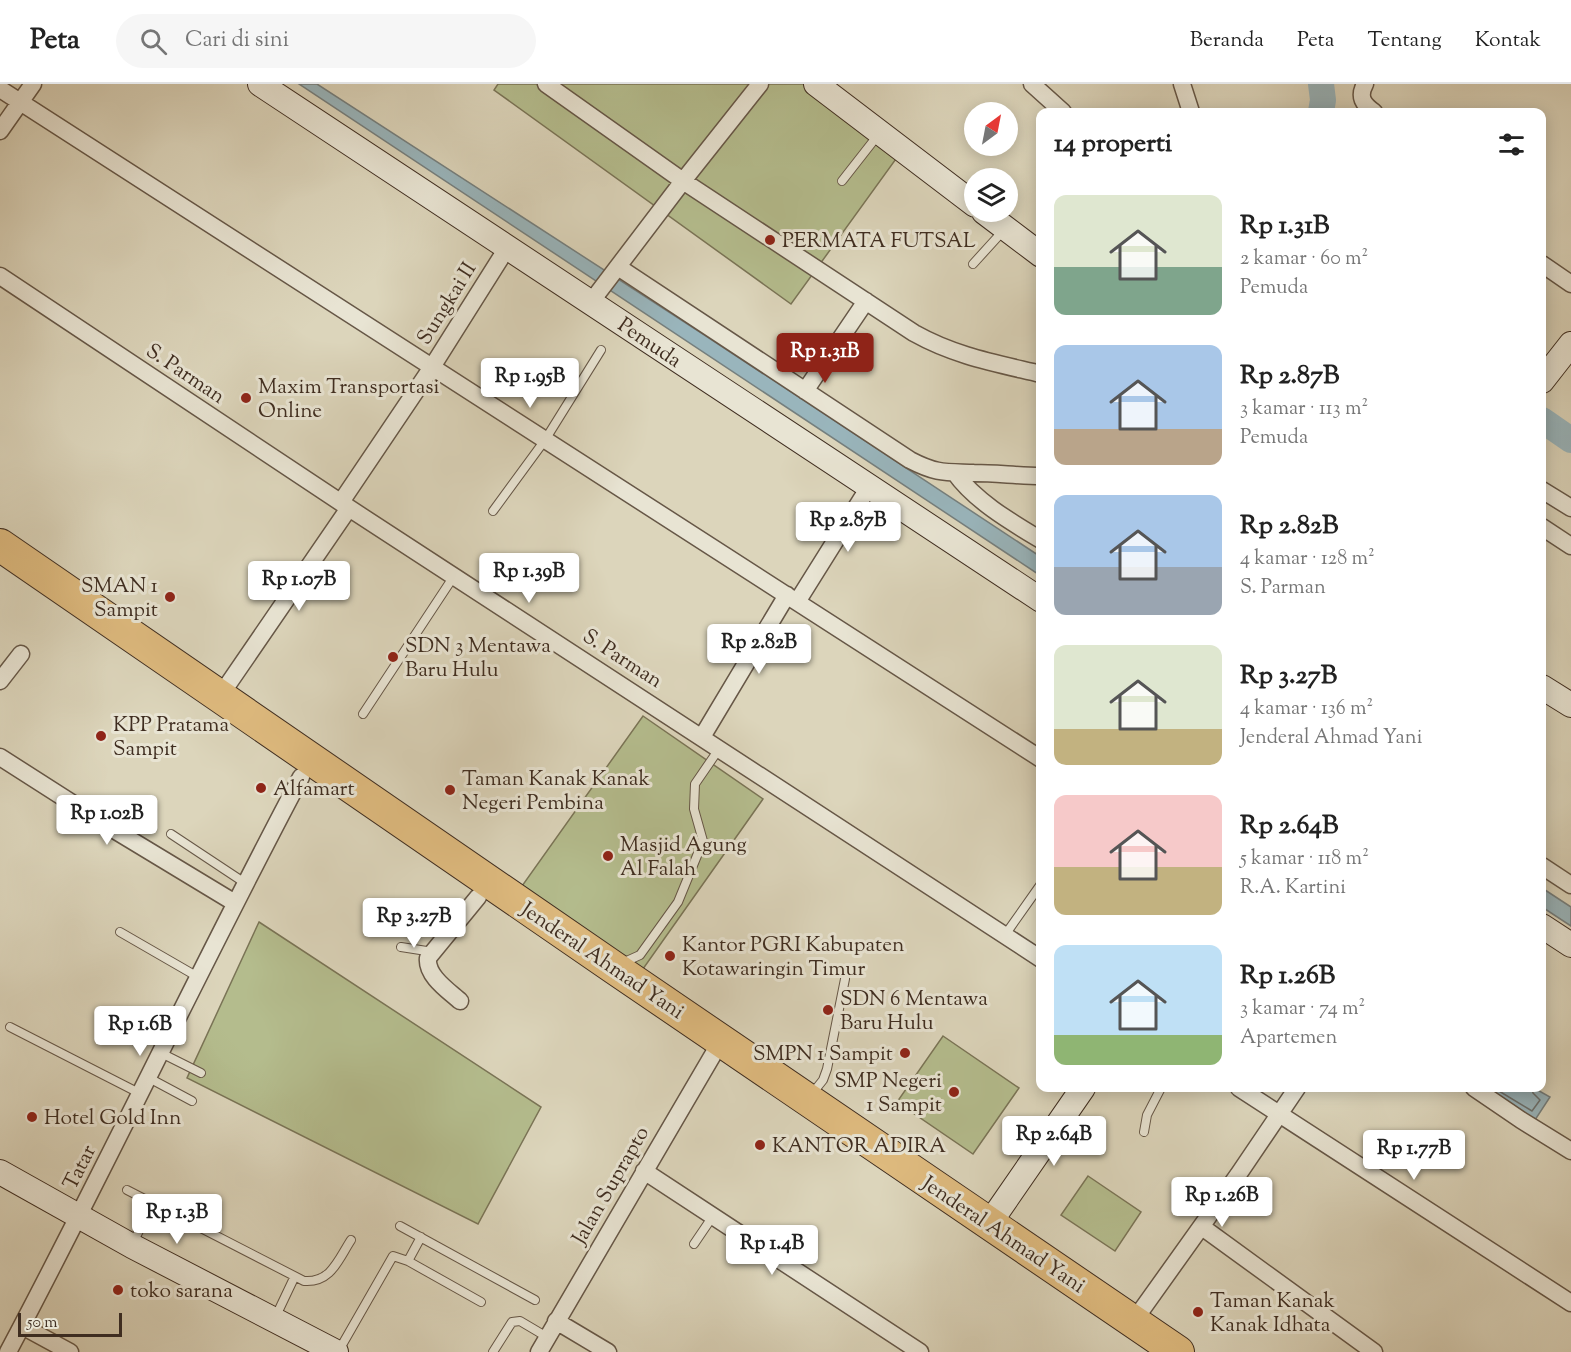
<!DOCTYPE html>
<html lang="id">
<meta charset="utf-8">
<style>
:root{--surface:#fff;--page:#f6f6f6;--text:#222;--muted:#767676;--line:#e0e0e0;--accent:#8f2418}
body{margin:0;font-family:"Sorts Mill Goudy",serif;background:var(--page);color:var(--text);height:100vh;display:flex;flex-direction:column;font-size:22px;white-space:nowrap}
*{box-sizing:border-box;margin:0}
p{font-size:20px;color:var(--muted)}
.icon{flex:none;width:33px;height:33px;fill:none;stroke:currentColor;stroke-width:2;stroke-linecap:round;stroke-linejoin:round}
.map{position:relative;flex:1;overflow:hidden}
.details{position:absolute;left:1036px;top:24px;width:510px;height:984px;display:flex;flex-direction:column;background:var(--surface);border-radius:12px;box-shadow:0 3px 15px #0003}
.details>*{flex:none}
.needle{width:39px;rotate:32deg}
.controls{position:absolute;left:964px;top:18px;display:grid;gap:12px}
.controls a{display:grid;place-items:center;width:54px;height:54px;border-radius:50%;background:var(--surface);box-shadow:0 3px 15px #0003;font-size:30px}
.scale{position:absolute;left:18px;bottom:15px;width:104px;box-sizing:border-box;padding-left:6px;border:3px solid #3f2d20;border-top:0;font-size:16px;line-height:21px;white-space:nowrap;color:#3f2d20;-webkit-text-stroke:4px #e8e4d3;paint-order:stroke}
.price{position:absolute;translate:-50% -51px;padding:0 14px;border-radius:6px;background:#fff;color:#222;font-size:20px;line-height:39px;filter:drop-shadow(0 2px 3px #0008)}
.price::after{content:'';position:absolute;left:50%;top:36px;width:18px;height:14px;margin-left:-9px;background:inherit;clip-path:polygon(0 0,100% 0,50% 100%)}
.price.current{background:var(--accent);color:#fff}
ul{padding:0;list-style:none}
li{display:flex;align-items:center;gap:18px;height:150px;padding:0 18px}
li span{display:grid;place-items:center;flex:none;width:168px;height:120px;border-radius:12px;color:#555}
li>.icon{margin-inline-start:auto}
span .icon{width:72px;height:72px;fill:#fffc;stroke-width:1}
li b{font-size:26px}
h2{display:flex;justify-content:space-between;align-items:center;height:72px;padding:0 18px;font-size:26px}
header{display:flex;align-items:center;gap:36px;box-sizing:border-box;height:84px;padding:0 30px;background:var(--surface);border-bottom:2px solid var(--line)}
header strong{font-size:28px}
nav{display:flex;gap:33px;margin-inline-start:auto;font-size:21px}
.search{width:420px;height:54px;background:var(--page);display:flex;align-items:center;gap:15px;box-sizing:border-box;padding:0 21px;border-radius:33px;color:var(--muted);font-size:22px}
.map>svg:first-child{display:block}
.green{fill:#b4bc8d;stroke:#7a7456;stroke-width:1.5}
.water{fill:#99b5bc;stroke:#757f7e;stroke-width:1.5}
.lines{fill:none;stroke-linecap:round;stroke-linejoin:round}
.shore{stroke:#6c716e;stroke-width:1.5}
.river{stroke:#99b5bc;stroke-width:26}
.lane-casing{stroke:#665747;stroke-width:10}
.street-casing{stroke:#665747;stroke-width:19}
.secondary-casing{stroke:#3f2d20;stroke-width:26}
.highway-casing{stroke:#3f2d20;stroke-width:34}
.lane{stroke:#e8e4d3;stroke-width:8}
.street{stroke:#e8e4d3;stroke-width:16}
.secondary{stroke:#e8e4d3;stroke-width:24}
.highway{stroke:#deba7e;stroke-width:32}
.poi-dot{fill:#8f2418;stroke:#e8e4d3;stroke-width:2}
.labels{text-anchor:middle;stroke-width:6;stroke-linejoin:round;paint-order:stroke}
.poi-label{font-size:21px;fill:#3f2d20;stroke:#e8e4d3;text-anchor:start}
.street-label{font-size:21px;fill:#3f2d20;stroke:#e8e4d3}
</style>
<header>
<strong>Peta</strong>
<div class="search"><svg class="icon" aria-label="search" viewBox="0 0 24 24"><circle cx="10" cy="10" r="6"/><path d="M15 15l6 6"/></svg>Cari di sini</div>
<nav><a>Beranda</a><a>Peta</a><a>Tentang</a><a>Kontak</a></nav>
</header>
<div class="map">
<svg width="1571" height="1268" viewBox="0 0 1571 1268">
<rect width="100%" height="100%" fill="#dcd5bb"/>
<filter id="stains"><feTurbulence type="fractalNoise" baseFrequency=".00333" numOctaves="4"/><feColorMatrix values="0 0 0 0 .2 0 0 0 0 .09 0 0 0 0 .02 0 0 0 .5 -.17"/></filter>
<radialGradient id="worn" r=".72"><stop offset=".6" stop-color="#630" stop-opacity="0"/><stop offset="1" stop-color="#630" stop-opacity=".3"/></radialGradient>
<path class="green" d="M498 0H807L901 68 791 220 494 6Z
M643 632 763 715 638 892 517 809Z
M259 838 541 1023 478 1140 187 994Z
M943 952 1019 1004 973 1070 897 1018Z
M1088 1092 1141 1128 1115 1167 1061 1131Z"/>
<path class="water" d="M299 0H317L706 252 1041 473V492Z
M1542 804 1571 823V842L1542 823Z
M1483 1004H1534L1550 1013 1535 1036Z"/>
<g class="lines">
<path class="shore" d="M1494 1004 1532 1027 1540 1016 1533 1009 1532 1004"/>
<path class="river" d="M1321 28 1323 16 1321 0
M1542 336 1571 356"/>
<defs>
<path id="lane" d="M842 97 878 51
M973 180 1003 147
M493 427 545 356 601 266
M363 630 454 492
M171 750 245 799
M120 848 198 893
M1005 851 1041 800
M401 863 433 868
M620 880 640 871 678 818 703 757 694 725 695 700 719 665
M10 943 141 1010
M161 969 201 989
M149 994 192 1017
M811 1011 823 996 827 985 845 895
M1144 1048 1147 1031 1161 1004
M127 1106 304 1197C331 1199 338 1176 351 1156
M400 1142 535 1216
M694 1160 713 1132
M132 1161 152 1120
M408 1177 421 1153
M275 1234 294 1194
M338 1268 393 1172 408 1177 481 1218
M493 1268 512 1238 520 1237 547 1253"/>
<path id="street" d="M546 0 683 97 914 249C955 272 995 279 1041 290
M1032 0 1063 28
M1182 0 1191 28
M1365 0C1358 13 1363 20 1374 28
M0 5 1041 675
M0 47 33 0
M1542 180 1571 200
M618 183 910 376C937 390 945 388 974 389 996 389 1019 392 1041 392
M0 192 349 424 1041 875
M591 218 683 97 760 0
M805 307 866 217
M955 389C975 417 1011 438 1041 456
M1542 406 1571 424
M341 418 432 283 507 164
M1542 443 1571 462
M797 518 869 403
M0 597 21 570
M220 612 349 424
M702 653 787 511
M0 673 111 744 235 819
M1542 782 1571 801
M460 917C449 907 426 892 428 874L478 813
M1239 1004 1571 1219
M1474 1004 1521 1036 1571 1067
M644 1087 920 1268
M1202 1143 1374 1268
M556 1237 608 1268
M1133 1238 1238 1091 1297 1004
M22 1242 70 1268
M8 1268C109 1078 200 883 301 693
M539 1268 721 957"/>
<path id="secondary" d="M260 0 1041 516
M816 0 975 121
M984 128 1041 171
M1542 297 1571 260
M1542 603 1571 621
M1542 842 1571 861
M0 1088 132 1162 336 1268
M989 1140 1083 1004"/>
<path id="highway" d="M0 461 613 883 1178 1268"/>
</defs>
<use href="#lane" class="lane-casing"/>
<use href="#street" class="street-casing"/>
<use href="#secondary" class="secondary-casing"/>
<use href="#highway" class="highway-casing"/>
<use href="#lane" class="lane"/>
<use href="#street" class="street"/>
<use href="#secondary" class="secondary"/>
<use href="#highway" class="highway"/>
</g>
<g class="poi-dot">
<circle cx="770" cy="156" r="6"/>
<circle cx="246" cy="314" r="6"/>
<circle cx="170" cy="513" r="6"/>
<circle cx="393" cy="573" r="6"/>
<circle cx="101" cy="652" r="6"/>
<circle cx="261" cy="704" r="6"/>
<circle cx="450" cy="706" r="6"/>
<circle cx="608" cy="772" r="6"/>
<circle cx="670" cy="872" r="6"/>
<circle cx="828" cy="926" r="6"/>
<circle cx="905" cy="969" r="6"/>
<circle cx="954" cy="1008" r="6"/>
<circle cx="32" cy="1033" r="6"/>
<circle cx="760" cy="1061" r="6"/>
<circle cx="118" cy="1206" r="6"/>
<circle cx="1198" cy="1228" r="6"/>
</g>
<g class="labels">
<g class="poi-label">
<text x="782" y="163">PERMATA FUTSAL</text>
<text x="258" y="309">Maxim Transportasi<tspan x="258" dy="24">Online</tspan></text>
<text x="158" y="508" text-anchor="end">SMAN 1<tspan x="158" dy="24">Sampit</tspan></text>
<text x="405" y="568">SDN 3 Mentawa<tspan x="405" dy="24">Baru Hulu</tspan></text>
<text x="113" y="647">KPP Pratama<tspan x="113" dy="24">Sampit</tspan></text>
<text x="462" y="701">Taman Kanak Kanak<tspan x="462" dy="24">Negeri Pembina</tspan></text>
<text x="273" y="711">Alfamart</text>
<text x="620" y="767">Masjid Agung<tspan x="620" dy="24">Al Falah</tspan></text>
<text x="682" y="867">Kantor PGRI Kabupaten<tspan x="682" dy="24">Kotawaringin Timur</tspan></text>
<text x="840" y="921">SDN 6 Mentawa<tspan x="840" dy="24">Baru Hulu</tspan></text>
<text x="893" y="976" text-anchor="end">SMPN 1 Sampit</text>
<text x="942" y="1003" text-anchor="end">SMP Negeri<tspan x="942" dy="24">1 Sampit</tspan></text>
<text x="44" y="1040">Hotel Gold Inn</text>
<text x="772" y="1068">KANTOR ADIRA</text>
<text x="130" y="1213">toko sarana</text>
<text x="1210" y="1223">Taman Kanak<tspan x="1210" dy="24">Kanak Idhata</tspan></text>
</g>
<g class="street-label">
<text transform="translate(446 219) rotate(-58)" y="7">Sungkai II</text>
<text transform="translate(650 258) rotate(34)" y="7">Pemuda</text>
<text transform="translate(186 289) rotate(34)" y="7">S. Parman</text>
<text transform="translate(623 574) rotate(33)" y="7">S. Parman</text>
<text transform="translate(603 876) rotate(34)" y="7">Jenderal Ahmad Yani</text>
<text transform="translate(79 1083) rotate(-63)" y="7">Tatar</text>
<text transform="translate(610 1101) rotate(-60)" y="7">Jalan Suprapto</text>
<text transform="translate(1004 1150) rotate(34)" y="7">Jenderal Ahmad Yani</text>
</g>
</g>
<rect width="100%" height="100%" filter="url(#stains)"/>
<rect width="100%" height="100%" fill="url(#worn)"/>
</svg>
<div class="controls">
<a><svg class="needle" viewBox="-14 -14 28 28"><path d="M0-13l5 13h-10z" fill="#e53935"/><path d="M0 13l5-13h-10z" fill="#767676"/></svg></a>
<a><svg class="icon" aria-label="layers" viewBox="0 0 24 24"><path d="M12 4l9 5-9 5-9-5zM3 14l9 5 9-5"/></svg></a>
</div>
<div class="scale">50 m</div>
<b class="price current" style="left:825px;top:300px">Rp 1.31B</b>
<b class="price" style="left:530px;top:325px">Rp 1.95B</b>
<b class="price" style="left:848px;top:469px">Rp 2.87B</b>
<b class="price" style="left:529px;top:520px">Rp 1.39B</b>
<b class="price" style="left:299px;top:528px">Rp 1.07B</b>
<b class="price" style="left:759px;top:591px">Rp 2.82B</b>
<b class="price" style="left:107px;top:762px">Rp 1.02B</b>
<b class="price" style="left:414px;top:865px">Rp 3.27B</b>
<b class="price" style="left:140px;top:973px">Rp 1.6B</b>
<b class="price" style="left:1054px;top:1083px">Rp 2.64B</b>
<b class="price" style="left:1414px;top:1097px">Rp 1.77B</b>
<b class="price" style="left:1222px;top:1144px">Rp 1.26B</b>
<b class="price" style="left:177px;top:1161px">Rp 1.3B</b>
<b class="price" style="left:772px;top:1192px">Rp 1.4B</b>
<section class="details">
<h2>14 properti<svg class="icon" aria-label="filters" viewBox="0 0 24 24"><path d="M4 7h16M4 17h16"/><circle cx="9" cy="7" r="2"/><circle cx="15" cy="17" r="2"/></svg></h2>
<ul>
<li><span style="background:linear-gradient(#dfe7d0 60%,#7fa58c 0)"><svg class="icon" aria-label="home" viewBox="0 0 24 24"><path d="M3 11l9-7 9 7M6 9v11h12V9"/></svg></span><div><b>Rp 1.31B</b><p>2 kamar · 60 m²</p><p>Pemuda</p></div></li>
<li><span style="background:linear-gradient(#a9c7e8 70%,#b9a48a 0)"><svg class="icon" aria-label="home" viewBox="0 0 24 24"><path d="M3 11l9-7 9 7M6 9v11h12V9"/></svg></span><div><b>Rp 2.87B</b><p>3 kamar · 113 m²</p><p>Pemuda</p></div></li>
<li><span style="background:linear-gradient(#a9c7e8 60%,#9aa5b1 0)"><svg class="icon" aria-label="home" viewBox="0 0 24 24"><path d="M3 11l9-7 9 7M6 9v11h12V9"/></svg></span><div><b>Rp 2.82B</b><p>4 kamar · 128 m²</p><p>S. Parman</p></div></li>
<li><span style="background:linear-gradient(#dfe7d0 70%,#c2b280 0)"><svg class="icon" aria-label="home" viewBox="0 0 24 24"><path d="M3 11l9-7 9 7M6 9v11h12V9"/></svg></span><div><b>Rp 3.27B</b><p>4 kamar · 136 m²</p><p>Jenderal Ahmad Yani</p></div></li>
<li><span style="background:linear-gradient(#f6c9c9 60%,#c2b280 0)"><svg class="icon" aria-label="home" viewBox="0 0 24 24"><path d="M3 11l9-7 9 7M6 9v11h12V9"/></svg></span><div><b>Rp 2.64B</b><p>5 kamar · 118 m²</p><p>R.A. Kartini</p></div></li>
<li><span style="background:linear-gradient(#bfe0f5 75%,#8fb573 0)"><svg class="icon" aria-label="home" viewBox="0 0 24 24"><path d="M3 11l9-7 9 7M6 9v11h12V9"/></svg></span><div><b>Rp 1.26B</b><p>3 kamar · 74 m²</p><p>Apartemen</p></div></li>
</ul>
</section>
</div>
